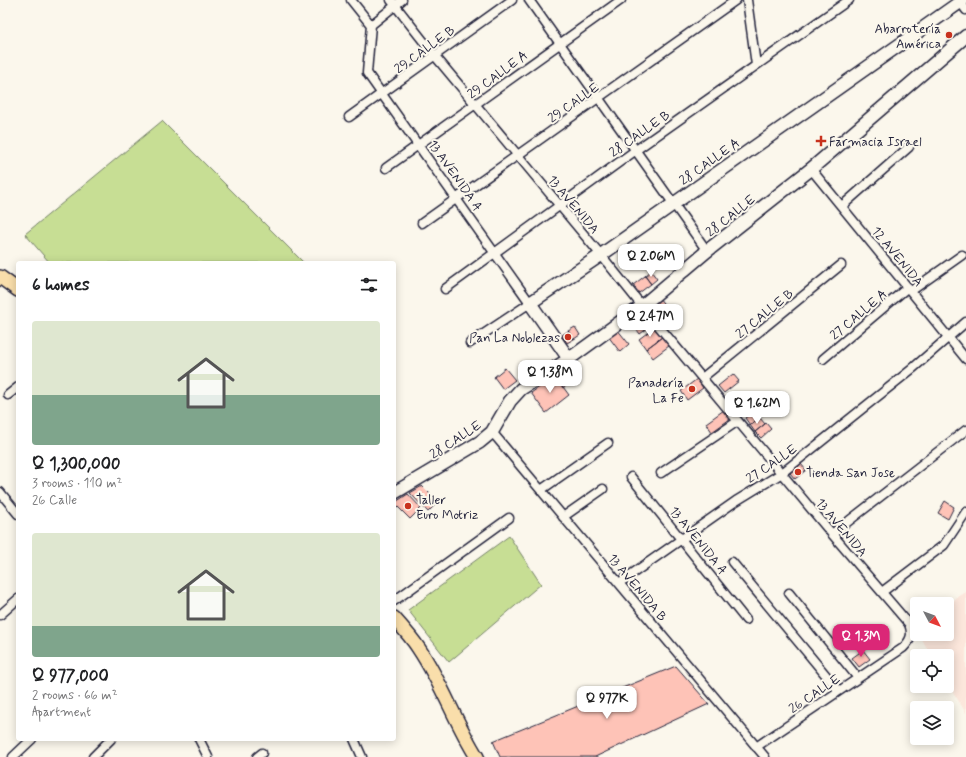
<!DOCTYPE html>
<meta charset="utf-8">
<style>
:root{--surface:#fff;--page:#f2f2f2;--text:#202124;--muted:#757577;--accent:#db2777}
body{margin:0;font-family:Mynerve,sans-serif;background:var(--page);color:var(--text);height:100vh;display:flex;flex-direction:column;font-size:15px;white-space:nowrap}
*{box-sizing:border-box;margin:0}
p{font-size:13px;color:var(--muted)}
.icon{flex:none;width:22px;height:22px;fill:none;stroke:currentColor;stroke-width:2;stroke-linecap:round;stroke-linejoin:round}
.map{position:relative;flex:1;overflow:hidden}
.side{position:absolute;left:16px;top:261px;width:380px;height:480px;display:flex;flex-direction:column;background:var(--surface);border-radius:4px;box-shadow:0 2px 10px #0003}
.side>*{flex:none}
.needle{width:26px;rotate:131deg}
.controls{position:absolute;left:910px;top:597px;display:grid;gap:8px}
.controls a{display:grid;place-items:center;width:44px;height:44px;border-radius:4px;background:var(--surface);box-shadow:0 2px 10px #0003;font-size:20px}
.price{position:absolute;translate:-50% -34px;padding:0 9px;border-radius:8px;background:#fff;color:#222;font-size:13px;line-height:26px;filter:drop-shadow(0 1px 2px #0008)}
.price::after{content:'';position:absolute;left:50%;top:24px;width:12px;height:9px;margin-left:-6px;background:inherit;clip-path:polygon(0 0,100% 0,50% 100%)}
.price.current{background:var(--accent);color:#fff}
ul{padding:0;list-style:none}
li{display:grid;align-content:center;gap:8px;height:212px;padding:0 16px}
li span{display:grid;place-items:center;height:124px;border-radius:4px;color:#555}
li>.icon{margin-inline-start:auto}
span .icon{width:72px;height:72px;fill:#fffc;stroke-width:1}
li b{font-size:17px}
h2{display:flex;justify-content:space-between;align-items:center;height:48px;padding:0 16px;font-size:17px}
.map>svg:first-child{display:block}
.built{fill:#fce7dc}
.green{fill:#c7de94;stroke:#748068}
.building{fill:#fec3b7;stroke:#22223b}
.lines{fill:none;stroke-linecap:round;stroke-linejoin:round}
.minor-casing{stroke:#22223b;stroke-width:11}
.secondary-casing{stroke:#22223b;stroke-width:15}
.primary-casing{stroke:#22223b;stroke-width:16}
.minor{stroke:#fbf7ec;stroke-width:8}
.secondary{stroke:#fbf7ec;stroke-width:12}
.primary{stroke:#f9deab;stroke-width:13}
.poi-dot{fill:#c8321e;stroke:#fbf7ec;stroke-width:1.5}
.labels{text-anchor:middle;stroke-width:4;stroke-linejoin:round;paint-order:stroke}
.poi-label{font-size:13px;fill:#22223b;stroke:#fbf7ec;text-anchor:end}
.street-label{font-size:13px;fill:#22223b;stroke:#fbf7ec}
</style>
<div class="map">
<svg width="966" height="757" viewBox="0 0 966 757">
<rect width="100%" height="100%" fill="#fbf7ec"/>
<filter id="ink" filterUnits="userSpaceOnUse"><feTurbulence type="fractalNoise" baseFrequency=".025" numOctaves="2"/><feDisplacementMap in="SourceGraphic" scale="8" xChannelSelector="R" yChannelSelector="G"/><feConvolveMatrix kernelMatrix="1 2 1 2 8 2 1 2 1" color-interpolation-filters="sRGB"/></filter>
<g filter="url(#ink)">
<path class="built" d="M966 592V713L947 682V656H932L922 640 925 634H947V607L958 596Z"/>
<path class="green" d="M162 121 304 263H50L25 234Z
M509 536 541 584 449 662 408 610Z"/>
<path class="building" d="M651 271 657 279 651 284 645 276Z
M645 276 651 284 639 293 633 285Z
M659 298 666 307 656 314 650 305Z
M639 309 652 325 640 334 628 318Z
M575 327 580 335 574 339 568 331Z
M655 327 662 337 646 349 639 339Z
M617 329 629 344 620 352 608 336Z
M568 331 574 339 567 343 562 335Z
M662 337 669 346 653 358 646 349Z
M505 368 515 380 503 389 494 377Z
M563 370 571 382 563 388 555 376Z
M733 374 739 381 724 393 718 386Z
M555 376 569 395 546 413 531 393Z
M697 379 703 388 687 400 681 391Z
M724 410 730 419 712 432 706 423Z
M754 411 760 418 750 425 745 418Z
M760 418 765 424 755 432 750 425Z
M766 423 771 429 761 438 755 432Z
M801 464 806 470 795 479 790 473Z
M422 486 438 502 428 512 410 493Z
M408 494 421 508 410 519 394 503Z
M945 501 954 507 948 519 938 513Z
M863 650 870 659 859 667 852 658Z
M676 666 709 704 595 757H500L493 741Z"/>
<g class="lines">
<defs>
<path id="minor" d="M351 0 371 25 367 73 530 303 470 343
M391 0 435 56 601 255 642 306 832 534 909 624C913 634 911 640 903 648L756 747
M529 0 707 251
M747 0 756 65
M959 0 966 10
M371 25 402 0
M349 117 512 0
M386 168 621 0
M811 169 966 359
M842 206 909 147
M422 223 736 0
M445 289 636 150 849 0
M911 291 962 255
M823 359 908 287
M702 378 841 265
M8 395 18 387
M492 432 765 757
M661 473 738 421
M631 477 746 620
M541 490 608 443
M0 492 18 514
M563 517 603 489
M832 534 966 430
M732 562 839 691
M619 583 736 501 782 473 912 369 966 322
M882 592 944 545 966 512
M789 593 858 678
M394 601 509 518
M0 615 18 599
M199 739 208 757
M354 739 362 757
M13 757 32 739
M93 757 111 739
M257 757 262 753"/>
<path id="secondary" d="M569 359 530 303 601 255 963 0
M394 493 480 442 492 432 510 401 521 389 569 359 642 306 707 251 811 169 966 36"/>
<path id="primary" d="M0 277 18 290
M394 618C403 628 412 638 419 649 442 683 455 722 477 757"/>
</defs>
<use href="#minor" class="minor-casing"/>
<use href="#secondary" class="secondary-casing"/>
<use href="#primary" class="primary-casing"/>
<use href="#minor" class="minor"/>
<use href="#secondary" class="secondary"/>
<use href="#primary" class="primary"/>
</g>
</g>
<g class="poi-dot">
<circle cx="949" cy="35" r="4"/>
<path d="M819 135h4v4h4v4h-4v4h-4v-4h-4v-4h4z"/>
<circle cx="568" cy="337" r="4"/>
<circle cx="692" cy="389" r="4"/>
<circle cx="798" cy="472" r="4"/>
<circle cx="408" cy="506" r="4"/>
</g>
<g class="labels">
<g class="poi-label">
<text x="941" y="33">Abarrotería<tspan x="941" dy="15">América</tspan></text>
<text x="829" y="146" text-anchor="start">Farmacia Israel</text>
<text x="560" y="342">Pan La Noblezas</text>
<text x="684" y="387">Panadería<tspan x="684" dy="15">La Fe</tspan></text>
<text x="806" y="477" text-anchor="start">Tienda San Jose</text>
<text x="416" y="504" text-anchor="start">Taller<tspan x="416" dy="15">Euro Motriz</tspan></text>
</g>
<g class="street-label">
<text transform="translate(424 49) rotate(-36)" y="5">29 CALLE B</text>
<text transform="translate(497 74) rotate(-36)" y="5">29 CALLE A</text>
<text transform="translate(573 102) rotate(-35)" y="5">29 CALLE</text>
<text transform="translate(639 133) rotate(-35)" y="5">28 CALLE B</text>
<text transform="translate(709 161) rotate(-35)" y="5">28 CALLE A</text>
<text transform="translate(456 175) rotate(55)" y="5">13 AVENIDA A</text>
<text transform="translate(574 204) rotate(50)" y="5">13 AVENIDA</text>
<text transform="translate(730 215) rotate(-38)" y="5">28 CALLE</text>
<text transform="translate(898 256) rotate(51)" y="5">12 AVENIDA</text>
<text transform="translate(764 313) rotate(-39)" y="5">27 CALLE B</text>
<text transform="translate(858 314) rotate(-40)" y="5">27 CALLE A</text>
<text transform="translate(455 439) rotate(-33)" y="5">28 CALLE</text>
<text transform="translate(771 463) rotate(-34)" y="5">27 CALLE</text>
<text transform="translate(842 527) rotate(50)" y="5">13 AVENIDA</text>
<text transform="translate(699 540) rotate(51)" y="5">13 AVENIDA A</text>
<text transform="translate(638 587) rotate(50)" y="5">13 AVENIDA B</text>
<text transform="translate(814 693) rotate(-34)" y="5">26 CALLE</text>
</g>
</g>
</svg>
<div class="controls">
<a><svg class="needle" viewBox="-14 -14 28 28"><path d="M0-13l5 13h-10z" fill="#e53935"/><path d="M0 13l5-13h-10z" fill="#757577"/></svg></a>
<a><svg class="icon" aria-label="locate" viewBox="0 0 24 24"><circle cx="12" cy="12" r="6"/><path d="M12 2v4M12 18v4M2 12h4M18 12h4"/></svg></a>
<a><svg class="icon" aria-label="layers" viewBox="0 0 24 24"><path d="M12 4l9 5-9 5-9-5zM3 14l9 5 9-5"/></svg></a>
</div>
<b class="price" style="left:651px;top:278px">Q 2.06M</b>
<b class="price" style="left:650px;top:338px">Q 2.47M</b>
<b class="price" style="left:550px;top:394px">Q 1.38M</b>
<b class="price" style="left:757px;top:425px">Q 1.62M</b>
<b class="price current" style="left:861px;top:658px">Q 1.3M</b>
<b class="price" style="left:607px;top:720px">Q 977K</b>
<section class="side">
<h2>6 homes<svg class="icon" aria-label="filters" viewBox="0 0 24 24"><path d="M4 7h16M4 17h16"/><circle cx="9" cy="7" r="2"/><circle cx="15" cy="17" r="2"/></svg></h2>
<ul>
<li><span style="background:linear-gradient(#dfe7d0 60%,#7fa58c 0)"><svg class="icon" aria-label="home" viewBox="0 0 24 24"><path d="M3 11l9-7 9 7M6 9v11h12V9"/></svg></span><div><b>Q 1,300,000</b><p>3 rooms · 110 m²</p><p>26 Calle</p></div></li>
<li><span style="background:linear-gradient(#dfe7d0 75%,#7fa58c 0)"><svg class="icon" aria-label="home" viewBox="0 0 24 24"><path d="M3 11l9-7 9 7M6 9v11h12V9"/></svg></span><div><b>Q 977,000</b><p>2 rooms · 66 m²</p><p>Apartment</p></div></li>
</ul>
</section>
</div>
